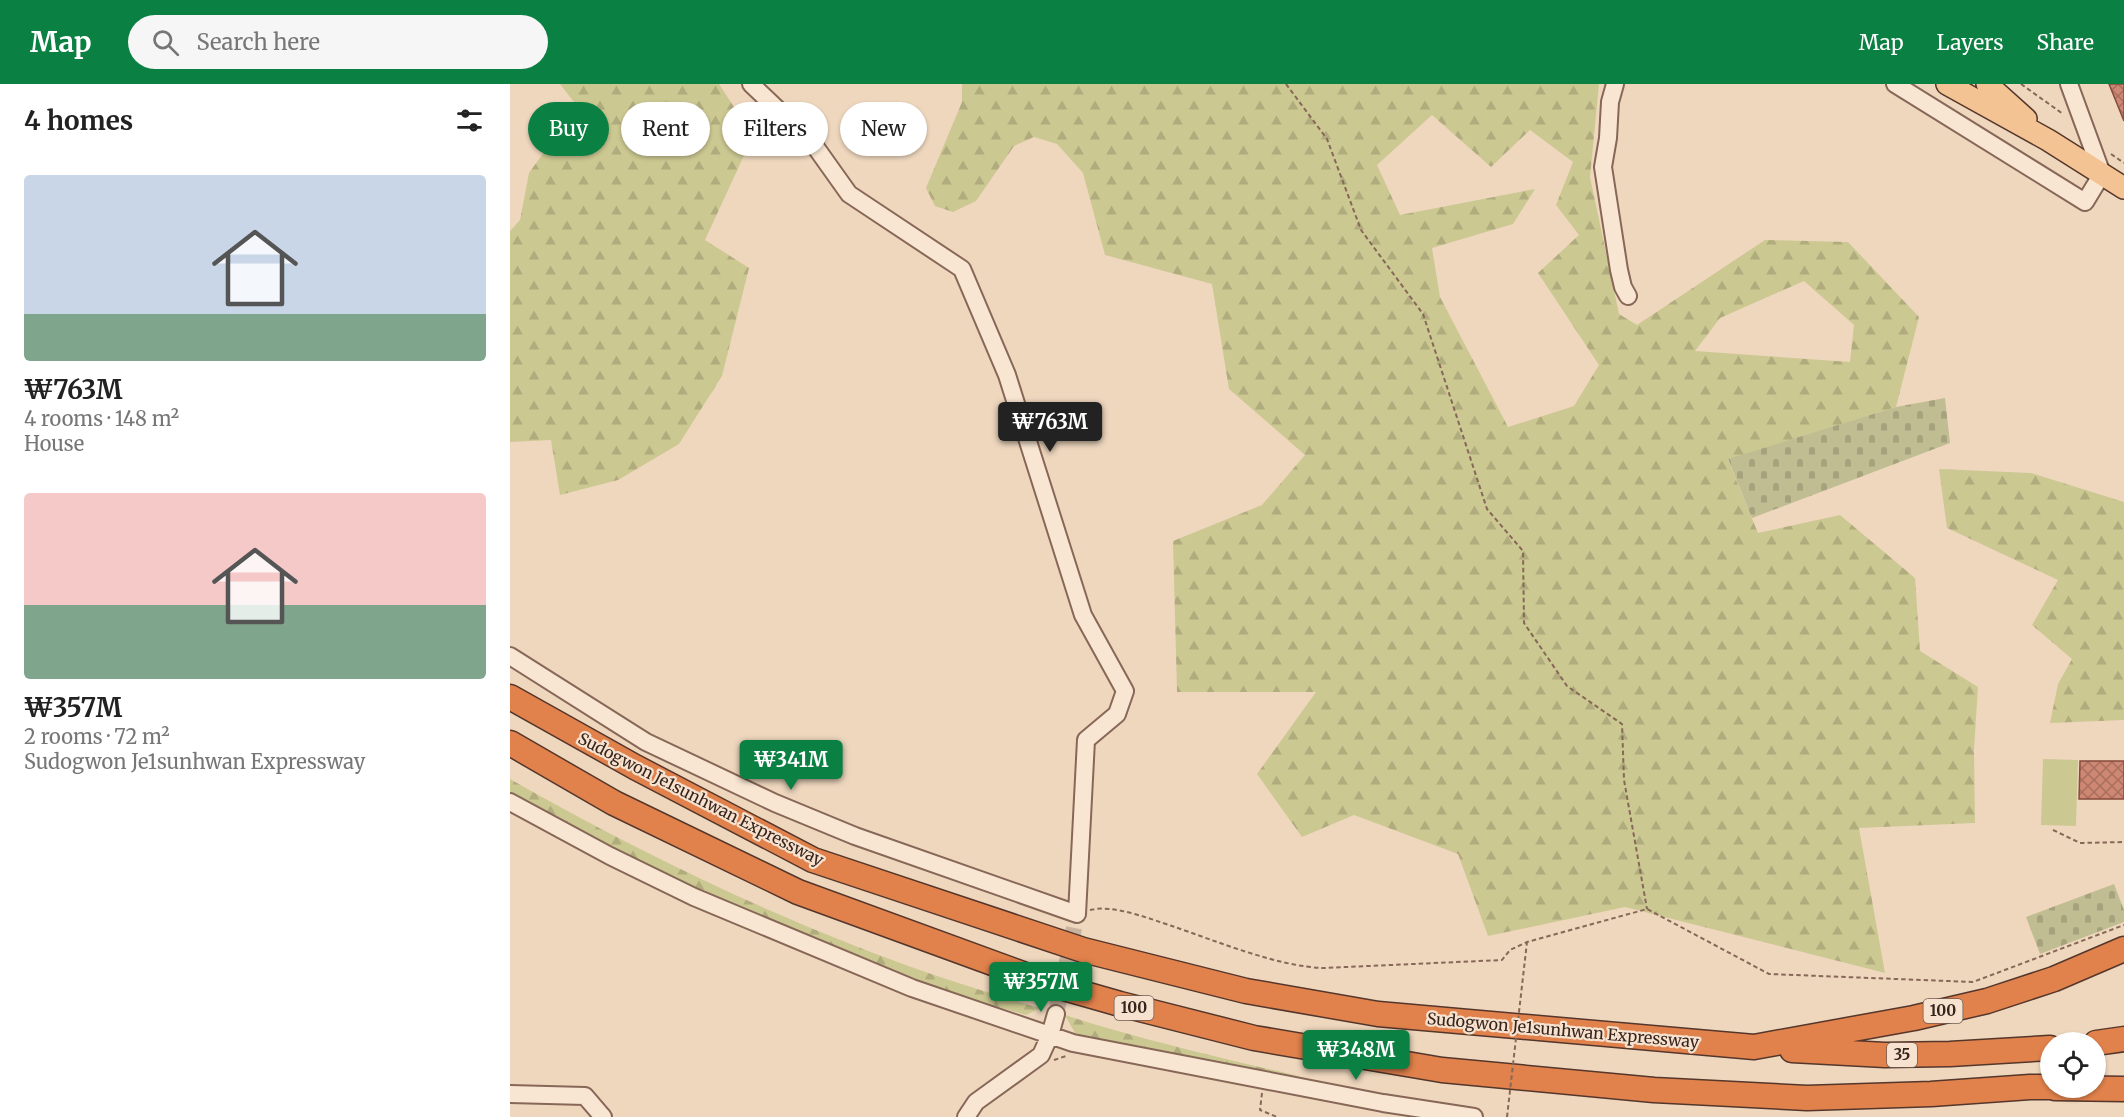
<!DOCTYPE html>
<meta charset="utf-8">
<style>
:root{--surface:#fff;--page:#f6f6f6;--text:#222;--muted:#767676;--accent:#0b8043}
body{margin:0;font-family:Merriweather,serif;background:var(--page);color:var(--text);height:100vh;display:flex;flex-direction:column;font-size:22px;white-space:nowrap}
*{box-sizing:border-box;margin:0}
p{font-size:20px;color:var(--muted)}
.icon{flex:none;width:33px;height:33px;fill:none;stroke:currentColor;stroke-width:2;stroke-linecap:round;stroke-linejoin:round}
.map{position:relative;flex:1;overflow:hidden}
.details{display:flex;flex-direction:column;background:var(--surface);width:510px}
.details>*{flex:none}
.hud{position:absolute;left:18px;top:18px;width:570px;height:54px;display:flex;gap:12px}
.buttons{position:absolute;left:1530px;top:948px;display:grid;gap:12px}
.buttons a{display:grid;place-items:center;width:66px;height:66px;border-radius:50%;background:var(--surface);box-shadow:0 2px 4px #0004;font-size:30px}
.price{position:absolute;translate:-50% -51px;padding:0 14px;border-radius:6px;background:var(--accent);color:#fff;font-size:20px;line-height:39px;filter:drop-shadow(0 2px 3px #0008)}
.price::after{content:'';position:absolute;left:50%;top:36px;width:18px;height:14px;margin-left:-9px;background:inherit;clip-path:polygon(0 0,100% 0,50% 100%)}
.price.selected{background:#222;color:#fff}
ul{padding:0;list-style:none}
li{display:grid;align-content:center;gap:12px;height:318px;padding:0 24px}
li span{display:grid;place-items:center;height:186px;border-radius:6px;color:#555}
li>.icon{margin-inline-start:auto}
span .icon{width:108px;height:108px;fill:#fffc;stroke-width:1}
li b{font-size:26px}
h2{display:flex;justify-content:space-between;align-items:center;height:72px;padding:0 24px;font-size:26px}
.chip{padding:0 21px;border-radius:27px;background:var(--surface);box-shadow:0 2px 4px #0004;font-size:21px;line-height:54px}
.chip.selected{background:var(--accent);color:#fff}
header{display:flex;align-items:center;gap:36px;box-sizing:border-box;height:84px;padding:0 30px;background:var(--accent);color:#fff}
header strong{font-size:28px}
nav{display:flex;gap:33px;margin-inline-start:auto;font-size:21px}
.search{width:420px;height:54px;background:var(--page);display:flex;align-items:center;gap:15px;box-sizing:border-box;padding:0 21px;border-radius:33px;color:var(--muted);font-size:22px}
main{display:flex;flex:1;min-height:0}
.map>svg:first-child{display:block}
.forest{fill:url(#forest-firs);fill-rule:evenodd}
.cemetery{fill:url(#cemetery-stones)}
.green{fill:#ccc892}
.building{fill:url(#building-cross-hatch);stroke:#874b3c;stroke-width:1.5}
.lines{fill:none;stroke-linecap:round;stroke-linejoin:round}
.minor-tunnel{stroke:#cab39e;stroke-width:16;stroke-dasharray:16 8;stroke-linecap:butt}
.minor-casing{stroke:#876757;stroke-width:20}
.major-casing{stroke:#54362b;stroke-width:24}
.highway-casing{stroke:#54362b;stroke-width:27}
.path{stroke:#876757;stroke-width:2;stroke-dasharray:4.5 3;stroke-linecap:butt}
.minor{stroke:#f9e6d2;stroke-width:16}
.major{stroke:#f4c394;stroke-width:21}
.highway{stroke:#e1824c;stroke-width:24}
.path-bridge{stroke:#876757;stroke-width:2;stroke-dasharray:4.5 3;stroke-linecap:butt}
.labels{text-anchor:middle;stroke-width:4.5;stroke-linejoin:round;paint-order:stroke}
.shield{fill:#f6e2ce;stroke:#705c51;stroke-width:1.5}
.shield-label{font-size:15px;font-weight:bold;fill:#36231c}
.street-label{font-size:16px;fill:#36231c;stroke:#f6e2ce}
</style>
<header>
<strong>Map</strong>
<div class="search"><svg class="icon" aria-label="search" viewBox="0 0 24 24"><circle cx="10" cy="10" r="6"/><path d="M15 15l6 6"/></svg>Search here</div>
<nav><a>Map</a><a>Layers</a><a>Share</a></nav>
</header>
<main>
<section class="details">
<h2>4 homes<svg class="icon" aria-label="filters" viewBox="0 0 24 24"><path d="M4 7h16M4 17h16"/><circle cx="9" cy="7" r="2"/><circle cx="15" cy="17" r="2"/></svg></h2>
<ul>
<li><span style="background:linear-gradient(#c9d6e8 75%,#7fa58c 0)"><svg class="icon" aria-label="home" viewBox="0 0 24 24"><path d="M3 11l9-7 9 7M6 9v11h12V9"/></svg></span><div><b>₩763M</b><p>4 rooms · 148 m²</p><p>House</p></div></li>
<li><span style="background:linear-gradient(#f6c9c9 60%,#7fa58c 0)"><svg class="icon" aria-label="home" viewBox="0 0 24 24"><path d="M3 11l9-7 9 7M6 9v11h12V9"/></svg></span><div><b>₩357M</b><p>2 rooms · 72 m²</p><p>Sudogwon Je1sunhwan Expressway</p></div></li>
</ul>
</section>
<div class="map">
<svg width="1614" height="1033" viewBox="0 0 1614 1033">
<defs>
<pattern id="forest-firs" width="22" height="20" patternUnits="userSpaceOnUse" patternTransform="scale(1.5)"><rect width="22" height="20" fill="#ccc892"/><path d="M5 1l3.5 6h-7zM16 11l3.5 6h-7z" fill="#b0ac7d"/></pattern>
<pattern id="cemetery-stones" width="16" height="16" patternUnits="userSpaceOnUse" patternTransform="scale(1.5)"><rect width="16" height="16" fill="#c1bd92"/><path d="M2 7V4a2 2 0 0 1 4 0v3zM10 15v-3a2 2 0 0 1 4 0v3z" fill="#a6a27d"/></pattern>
<pattern id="building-cross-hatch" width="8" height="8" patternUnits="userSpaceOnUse" patternTransform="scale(1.5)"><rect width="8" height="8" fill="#ce8773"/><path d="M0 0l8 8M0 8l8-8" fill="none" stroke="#a86e5e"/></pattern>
</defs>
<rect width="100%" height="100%" fill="#efd7be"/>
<path class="forest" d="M50 0H209L243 52 195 156 239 184 212 292 169 360 108 396 50 411 41 356 0 358V147L10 136 19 89 67 22Z
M452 0H1089L1080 93 1109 230 1127 241 1255 156 1338 158 1409 233 1386 323 1218 376 1248 449 1330 431 1405 494 1410 567 1468 603 1464 666 1465 739 1349 744 1375 889 1115 823 978 852 948 770 844 731 792 753 747 690 806 608H667L663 457 752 421 795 371 719 305 702 200 595 171 573 89 547 60 524 53 504 62 466 117 443 128 425 122 416 104 452 18ZM922 31 981 83 1020 46 1063 78 1046 121 1069 151 1028 189 1089 281 1064 322 998 343 930 213 922 164 1003 140 1025 105 890 131 867 81ZM1294 197 1344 241 1340 278 1185 267 1210 234Z
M1429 385 1521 389 1614 418V636L1540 639 1548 600 1562 575 1522 541 1548 496 1437 444Z
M0 695C137 773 281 842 430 893 463 904 497 914 530 924L516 931 428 905 228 823 137 781 0 709Z
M555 931C610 949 667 963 724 977 751 984 778 988 804 997L586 957 566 951Z"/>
<path class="cemetery" d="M1435 314 1440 359 1242 434 1218 375 1386 323Z
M1604 800 1614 826V838L1530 870 1516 833Z"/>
<path class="green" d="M1533 675 1568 676 1566 742 1531 741Z"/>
<path class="building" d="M1599 0H1614V37Z
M1570 677H1614V715H1569Z"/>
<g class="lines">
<path class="minor-tunnel" d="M546 930 567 830"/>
<defs>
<path id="minor" d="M1105 0 1100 18 1098 54 1093 83 1109 186 1113 203 1118 212
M1385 0 1575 118 1592 90 1559 0
M0 572 136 658 265 719 345 752 567 830 576 656 607 630 615 607 573 531 497 291 452 185 339 110 302 58 241 0
M0 718 100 772 184 813 402 904 563 959 873 1019 964 1033
M0 1010 75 1012 93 1033
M456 1033 466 1018 531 971 540 951 546 930"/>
<path id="major" d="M1437 0 1538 56 1614 104
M1477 0 1516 35"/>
<path id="highway" d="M0 613 125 683 303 776 573 866 736 907 868 930 1244 963 1404 934 1477 917 1544 895 1614 865
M0 659 104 719 288 808 540 900 610 920 744 954 932 986 1144 1006 1297 1014 1421 1010 1520 1003H1540
M1586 959 1614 955
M1282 966 1375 971 1440 970 1540 964
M1545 1004 1614 1005"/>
</defs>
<use href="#minor" class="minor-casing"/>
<use href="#major" class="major-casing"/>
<use href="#highway" class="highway-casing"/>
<path class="path" d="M776 0 817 55 851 146 913 230 977 425 1013 467 1014 539 1057 602 1112 640 1114 696 1137 825
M1511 0 1553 30
M1601 70 1614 79
M1543 746 1570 759 1614 758
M580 826C603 820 640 835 662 842 706 857 769 883 814 884L992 876 1000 866 1017 858 1137 825 1259 890 1463 898 1614 841
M544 976 556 972
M752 1009 750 1026 767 1033"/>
<use href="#minor" class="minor"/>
<use href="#major" class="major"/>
<use href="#highway" class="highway"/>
<path class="path-bridge" d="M997 1033 1017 858"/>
</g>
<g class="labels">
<g class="shield">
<rect x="604.5" y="912" width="39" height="24" rx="4.5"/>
<rect x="1413.5" y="915" width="39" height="24" rx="4.5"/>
<rect x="1377" y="959" width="30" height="24" rx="4.5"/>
</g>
<g class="shield-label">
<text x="624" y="929">100</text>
<text x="1433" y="932">100</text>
<text x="1392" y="976">35</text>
</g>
<g class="street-label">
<text transform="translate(191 715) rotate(27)" y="6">Sudogwon Je1sunhwan Expressway</text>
<text transform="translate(1053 946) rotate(5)" y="6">Sudogwon Je1sunhwan Expressway</text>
</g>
</g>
</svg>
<div class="buttons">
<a><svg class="icon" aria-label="locate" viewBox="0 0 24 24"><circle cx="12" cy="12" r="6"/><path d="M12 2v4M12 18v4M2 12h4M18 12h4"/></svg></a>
</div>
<b class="price selected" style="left:540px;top:369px">₩763M</b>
<b class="price" style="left:281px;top:707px">₩341M</b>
<b class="price" style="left:531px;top:929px">₩357M</b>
<b class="price" style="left:846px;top:997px">₩348M</b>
<div class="hud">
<a class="chip selected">Buy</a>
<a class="chip">Rent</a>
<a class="chip">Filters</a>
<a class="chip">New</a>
</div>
</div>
</main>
